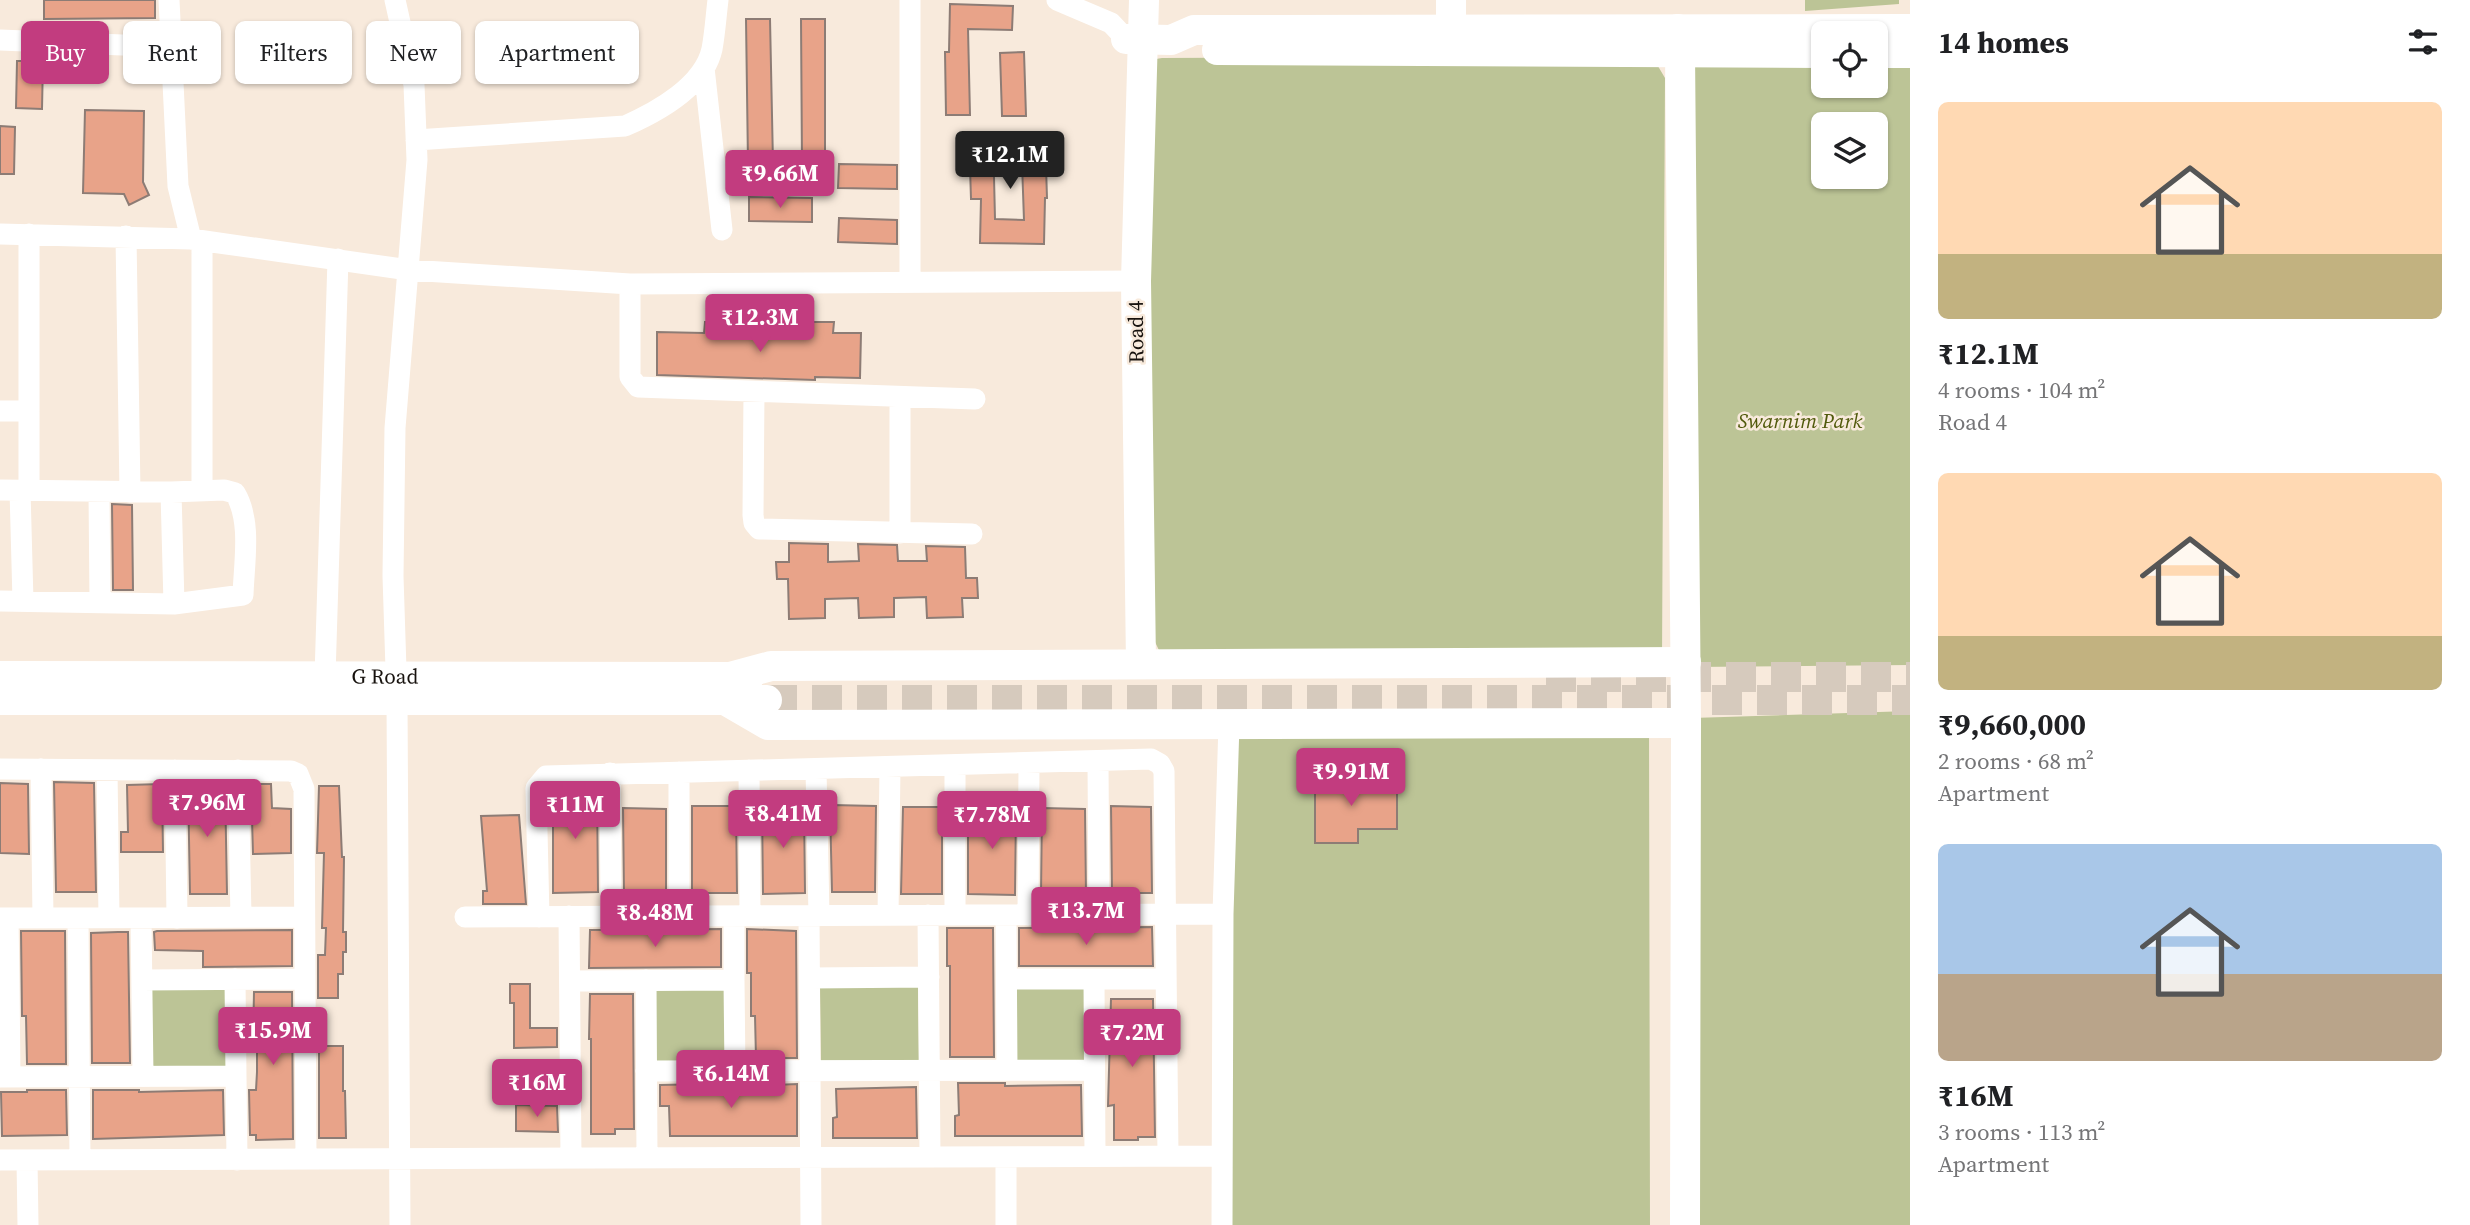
<!DOCTYPE html>
<meta charset="utf-8">
<style>
:root{--surface:#fff;--page:#f2f2f2;--text:#202124;--muted:#757577;--accent:#c23c7f}
body{margin:0;font-family:"Source Serif 4",serif;background:var(--page);color:var(--text);height:100vh;display:flex;flex-direction:column;font-size:26px;white-space:nowrap}
*{box-sizing:border-box;margin:0}
p{font-size:23px;color:var(--muted)}
.icon{flex:none;width:38px;height:38px;fill:none;stroke:currentColor;stroke-width:2;stroke-linecap:round;stroke-linejoin:round}
.map{position:relative;flex:1;overflow:hidden}
.side{display:flex;flex-direction:column;background:var(--surface);width:560px}
.side>*{flex:none}
.hud{position:absolute;left:21px;top:21px;width:665px;height:63px;display:flex;gap:14px}
.fabs{position:absolute;left:1811px;top:21px;display:grid;gap:14px}
.fabs a{display:grid;place-items:center;width:77px;height:77px;border-radius:10px;background:var(--surface);box-shadow:0 2px 5px #0004;font-size:35px}
.price{position:absolute;translate:-50% -60px;padding:0 16px;border-radius:7px;background:var(--accent);color:#fff;font-size:23px;line-height:46px;filter:drop-shadow(0 2px 4px #0008)}
.price::after{content:'';position:absolute;left:50%;top:42px;width:21px;height:16px;margin-left:-10px;background:inherit;clip-path:polygon(0 0,100% 0,50% 100%)}
.price.current{background:#222;color:#fff}
ul{padding:0;list-style:none}
li{display:grid;align-content:center;gap:14px;height:371px;padding:0 28px}
li span{display:grid;place-items:center;height:217px;border-radius:10px;color:#555}
li>.icon{margin-inline-start:auto}
span .icon{width:126px;height:126px;fill:#fffc;stroke-width:1}
li b{font-size:30px}
h2{display:flex;justify-content:space-between;align-items:center;height:84px;padding:0 28px;font-size:30px}
.tag{padding:0 24px;border-radius:10px;background:var(--surface);box-shadow:0 2px 5px #0004;font-size:24px;line-height:63px}
.tag.current{background:var(--accent);color:#fff}
main{display:flex;flex:1;min-height:0}
.map>svg:first-child{display:block}
.green{fill:#bcc496;fill-rule:evenodd}
.building{fill:#e8a389;stroke:#8d7c75;stroke-width:2}
.lines{fill:none;stroke-linecap:round;stroke-linejoin:round}
.secondary-tunnel{stroke:#d6cabd;stroke-width:30;stroke-dasharray:30 15;stroke-linecap:butt}
.street{stroke:#fff;stroke-width:21}
.secondary{stroke:#fff;stroke-width:30}
.labels{text-anchor:middle;stroke-width:5;stroke-linejoin:round;paint-order:stroke}
.street-label{font-size:21px;fill:#17120e;stroke:#f8eadc}
.park-label{font-size:21px;font-style:italic;fill:#515a0c;stroke:#f8eadc}
</style>
<main>
<div class="map">
<svg width="1910" height="1225" viewBox="0 0 1910 1225">
<rect width="100%" height="100%" fill="#f8eadc"/>
<path class="green" d="M1805 0H1899V4L1805 11Z
M1652 56 1665 78 1662 661 1168 669 1144 619 1150 60 1162 58Z
M1690 58H1823L1824 86H1876V58H1910V665L1691 667ZM1824 124H1876V177H1824Z
M1910 711V1225H1695L1692 718Z
M1234 716 1649 721 1650 1225H1230Z
M820 985H918L919 1064H821Z
M654 986 729 988 728 1064 652 1063Z
M1015 988 1084 989V1067H1015Z
M147 990H231V1069L147 1070Z"/>
<path class="building" d="M44 0H155V18L44 19Z
M950 4 1013 6 1012 30 968 29 970 115H946L945 52H949Z
M746 19H770L773 163H748Z
M801 19H825V163H802Z
M1024 52 1026 116H1002L1000 53Z
M17 61H43L42 109 16 108Z
M85 110 144 111 143 182 149 195 129 205 124 194 83 193Z
M0 126 15 127 14 174H0Z
M993 135 995 219 1024 220 1021 135H1045L1047 198H1045L1044 244 980 243 981 199H971L969 136Z
M839 164 897 165V189L838 188Z
M749 197 812 198V222L749 221Z
M839 218 897 220V244L838 242Z
M705 322H730V333L808 336V322H834L833 333H861L860 378 815 377V380L657 375V332L704 333Z
M112 504 132 505 133 590H113Z
M789 543 828 544V562L859 561 858 544 897 545 898 561H927L926 546 965 547 966 578H977L978 598H962L963 617 927 618 926 597 894 598V617L859 618 858 598 825 599V618L789 619 788 579H777L776 562H789Z
M1315 773H1357V785H1397V829H1358V843H1315Z
M54 782 94 783 96 892H56Z
M0 783 28 784 29 854 0 853Z
M162 784 163 852H121V832H128L127 785Z
M188 784H225L227 894H190Z
M251 784H271L272 808 291 809V853L253 854Z
M319 786H339L342 857H344L343 932H346V952H343V974H338V998H318V955H325L326 928H322L324 853H317Z
M597 788 598 892 553 893V805H556V789Z
M832 805 876 806 875 892H832L830 808Z
M692 806H736L737 893H692Z
M1111 806 1151 807 1152 893H1112Z
M762 807H804L805 893 763 894Z
M903 807H942V894H901Z
M623 808 666 809V895H624Z
M968 808 1016 809 1015 895 968 894Z
M1042 808 1085 809 1086 895H1041Z
M519 815 526 904H483V891H487L481 816Z
M1152 927 1153 966H1019V928Z
M947 928H993L994 1057H950V966H947Z
M721 929V967L589 968 590 930Z
M747 929 796 931 797 1058H756L755 1016H751V973H747Z
M292 930V966L203 967V951L155 950 154 932 157 931Z
M21 931H65L66 1064H27L26 1016H22Z
M118 932H128L130 1063H92L91 933Z
M510 984H530V1028H557V1047L514 1048V1003H510Z
M254 992H292L293 1139 256 1140V1135H250L249 1090H256L257 1072V1043H253Z
M590 994H633L634 1129H615V1134H591V1039H589Z
M1111 999H1153L1155 1137H1138V1140H1114V1105L1108 1106Z
M319 1046H343V1091H345L346 1138H319Z
M958 1083H1005V1086L1081 1085 1082 1136H955V1116L959 1115Z
M705 1084V1088L797 1084V1136H670L669 1106H660V1085Z
M916 1087 917 1138H833V1118L837 1117 836 1089Z
M27 1090H66L67 1135 2 1136 1 1092H27Z
M93 1090H139V1092L223 1090 224 1135 93 1139Z
M516 1105 557 1106 558 1132 516 1131Z"/>
<g class="lines">
<path class="secondary-tunnel" d="M1546 677H1910
M767 700H1910"/>
<path class="street" d="M169 0 178 186 191 239
M395 0 414 85 417 160 395 428 393 576 397 701 400 1225
M1057 0 1111 23 1126 39
M0 40 171 47
M704 68 722 230
M416 140 625 126C657 112 704 86 712 49 715 33 716 16 718 0
M0 234 191 239 409 270 630 284 1136 281
M29 234V490
M126 236 130 492
M202 241V491
M910 282V0
M630 284V377L638 387 975 399
M754 392 753 515 754 523 759 529 972 534
M900 397V533
M0 411H29
M0 490 171 492 224 490 235 493C252 521 244 563 243 595L174 604 0 601
M20 490 23 601
M99 492 100 603
M171 492 174 604
M325 676 338 259
M1098 762 1099 914
M0 769 291 771 298 774 304 789 306 1159
M41 769 43 918
M816 769 819 916
M107 770 109 918
M175 770 177 918
M238 770 241 917
M749 770 750 916
M610 773 611 916
M888 915 890 767
M928 915 930 1157
M955 915V766
M1006 915 1007 1070
M1028 915 1029 764
M569 916 571 1158
M679 916V772
M809 916 811 1225
M465 917 1223 914
M539 917 536 788 546 776 1151 759 1160 764 1164 771 1168 1156
M0 918 304 917
M78 918 80 1160
M141 918 143 1076
M810 978 929 977
M235 979 236 1076
M1007 979H1094
M142 980 305 979
M646 980 647 1158
M734 980 735 1071
M570 981 734 980V916
M0 982H9L8 918
M9 982 10 1077
M646 1071 1094 1070
M0 1077 236 1076 237 1160
M1095 1156 1094 979H1166
M0 1160 1222 1156
M27 1160 28 1225
M1006 1225V1157
M1222 1225 1223 914 1229 724"/>
<g class="secondary">
<path d="M1678 29 1680 52 1686 723 1685 1225"/>
<path d="M1126 39 1171 40 1194 30 1910 29"/>
<path d="M1217 50 1824 53"/>
<path d="M1451 50V0"/>
<path d="M1876 53H1910"/>
<path d="M1141 664 1136 281 1144 0"/>
<path id="s1" d="M0 676 749 677"/>
<path d="M730 677 771 666 1686 662"/>
<path d="M0 700H767"/>
<path d="M725 700 768 725 1686 723"/>
</g>
</g>
<g class="labels">
<g class="street-label">
<text transform="translate(1136 332) rotate(-91)" y="7">Road 4</text>
<text dy="7" stroke="none"><textPath href="#s1" startOffset="385">G Road</textPath></text>
</g>
<g class="park-label">
<text x="1800" y="428">Swarnim Park</text>
</g>
</g>
</svg>
<div class="fabs">
<a><svg class="icon" aria-label="locate" viewBox="0 0 24 24"><circle cx="12" cy="12" r="6"/><path d="M12 2v4M12 18v4M2 12h4M18 12h4"/></svg></a>
<a><svg class="icon" aria-label="layers" viewBox="0 0 24 24"><path d="M12 4l9 5-9 5-9-5zM3 14l9 5 9-5"/></svg></a>
</div>
<b class="price current" style="left:1010px;top:191px">₹12.1M</b>
<b class="price" style="left:780px;top:210px">₹9.66M</b>
<b class="price" style="left:760px;top:354px">₹12.3M</b>
<b class="price" style="left:1351px;top:808px">₹9.91M</b>
<b class="price" style="left:207px;top:839px">₹7.96M</b>
<b class="price" style="left:575px;top:841px">₹11M</b>
<b class="price" style="left:783px;top:850px">₹8.41M</b>
<b class="price" style="left:992px;top:851px">₹7.78M</b>
<b class="price" style="left:1086px;top:947px">₹13.7M</b>
<b class="price" style="left:655px;top:949px">₹8.48M</b>
<b class="price" style="left:273px;top:1067px">₹15.9M</b>
<b class="price" style="left:1132px;top:1069px">₹7.2M</b>
<b class="price" style="left:731px;top:1110px">₹6.14M</b>
<b class="price" style="left:537px;top:1119px">₹16M</b>
<div class="hud">
<a class="tag current">Buy</a>
<a class="tag">Rent</a>
<a class="tag">Filters</a>
<a class="tag">New</a>
<a class="tag">Apartment</a>
</div>
</div>
<section class="side">
<h2>14 homes<svg class="icon" aria-label="filters" viewBox="0 0 24 24"><path d="M4 7h16M4 17h16"/><circle cx="9" cy="7" r="2"/><circle cx="15" cy="17" r="2"/></svg></h2>
<ul>
<li><span style="background:linear-gradient(#ffd9b3 70%,#c2b280 0)"><svg class="icon" aria-label="home" viewBox="0 0 24 24"><path d="M3 11l9-7 9 7M6 9v11h12V9"/></svg></span><div><b>₹12.1M</b><p>4 rooms · 104 m²</p><p>Road 4</p></div></li>
<li><span style="background:linear-gradient(#ffd9b3 75%,#c2b280 0)"><svg class="icon" aria-label="home" viewBox="0 0 24 24"><path d="M3 11l9-7 9 7M6 9v11h12V9"/></svg></span><div><b>₹9,660,000</b><p>2 rooms · 68 m²</p><p>Apartment</p></div></li>
<li><span style="background:linear-gradient(#a9c7e8 60%,#b9a48a 0)"><svg class="icon" aria-label="home" viewBox="0 0 24 24"><path d="M3 11l9-7 9 7M6 9v11h12V9"/></svg></span><div><b>₹16M</b><p>3 rooms · 113 m²</p><p>Apartment</p></div></li>
</ul>
</section>
</main>
